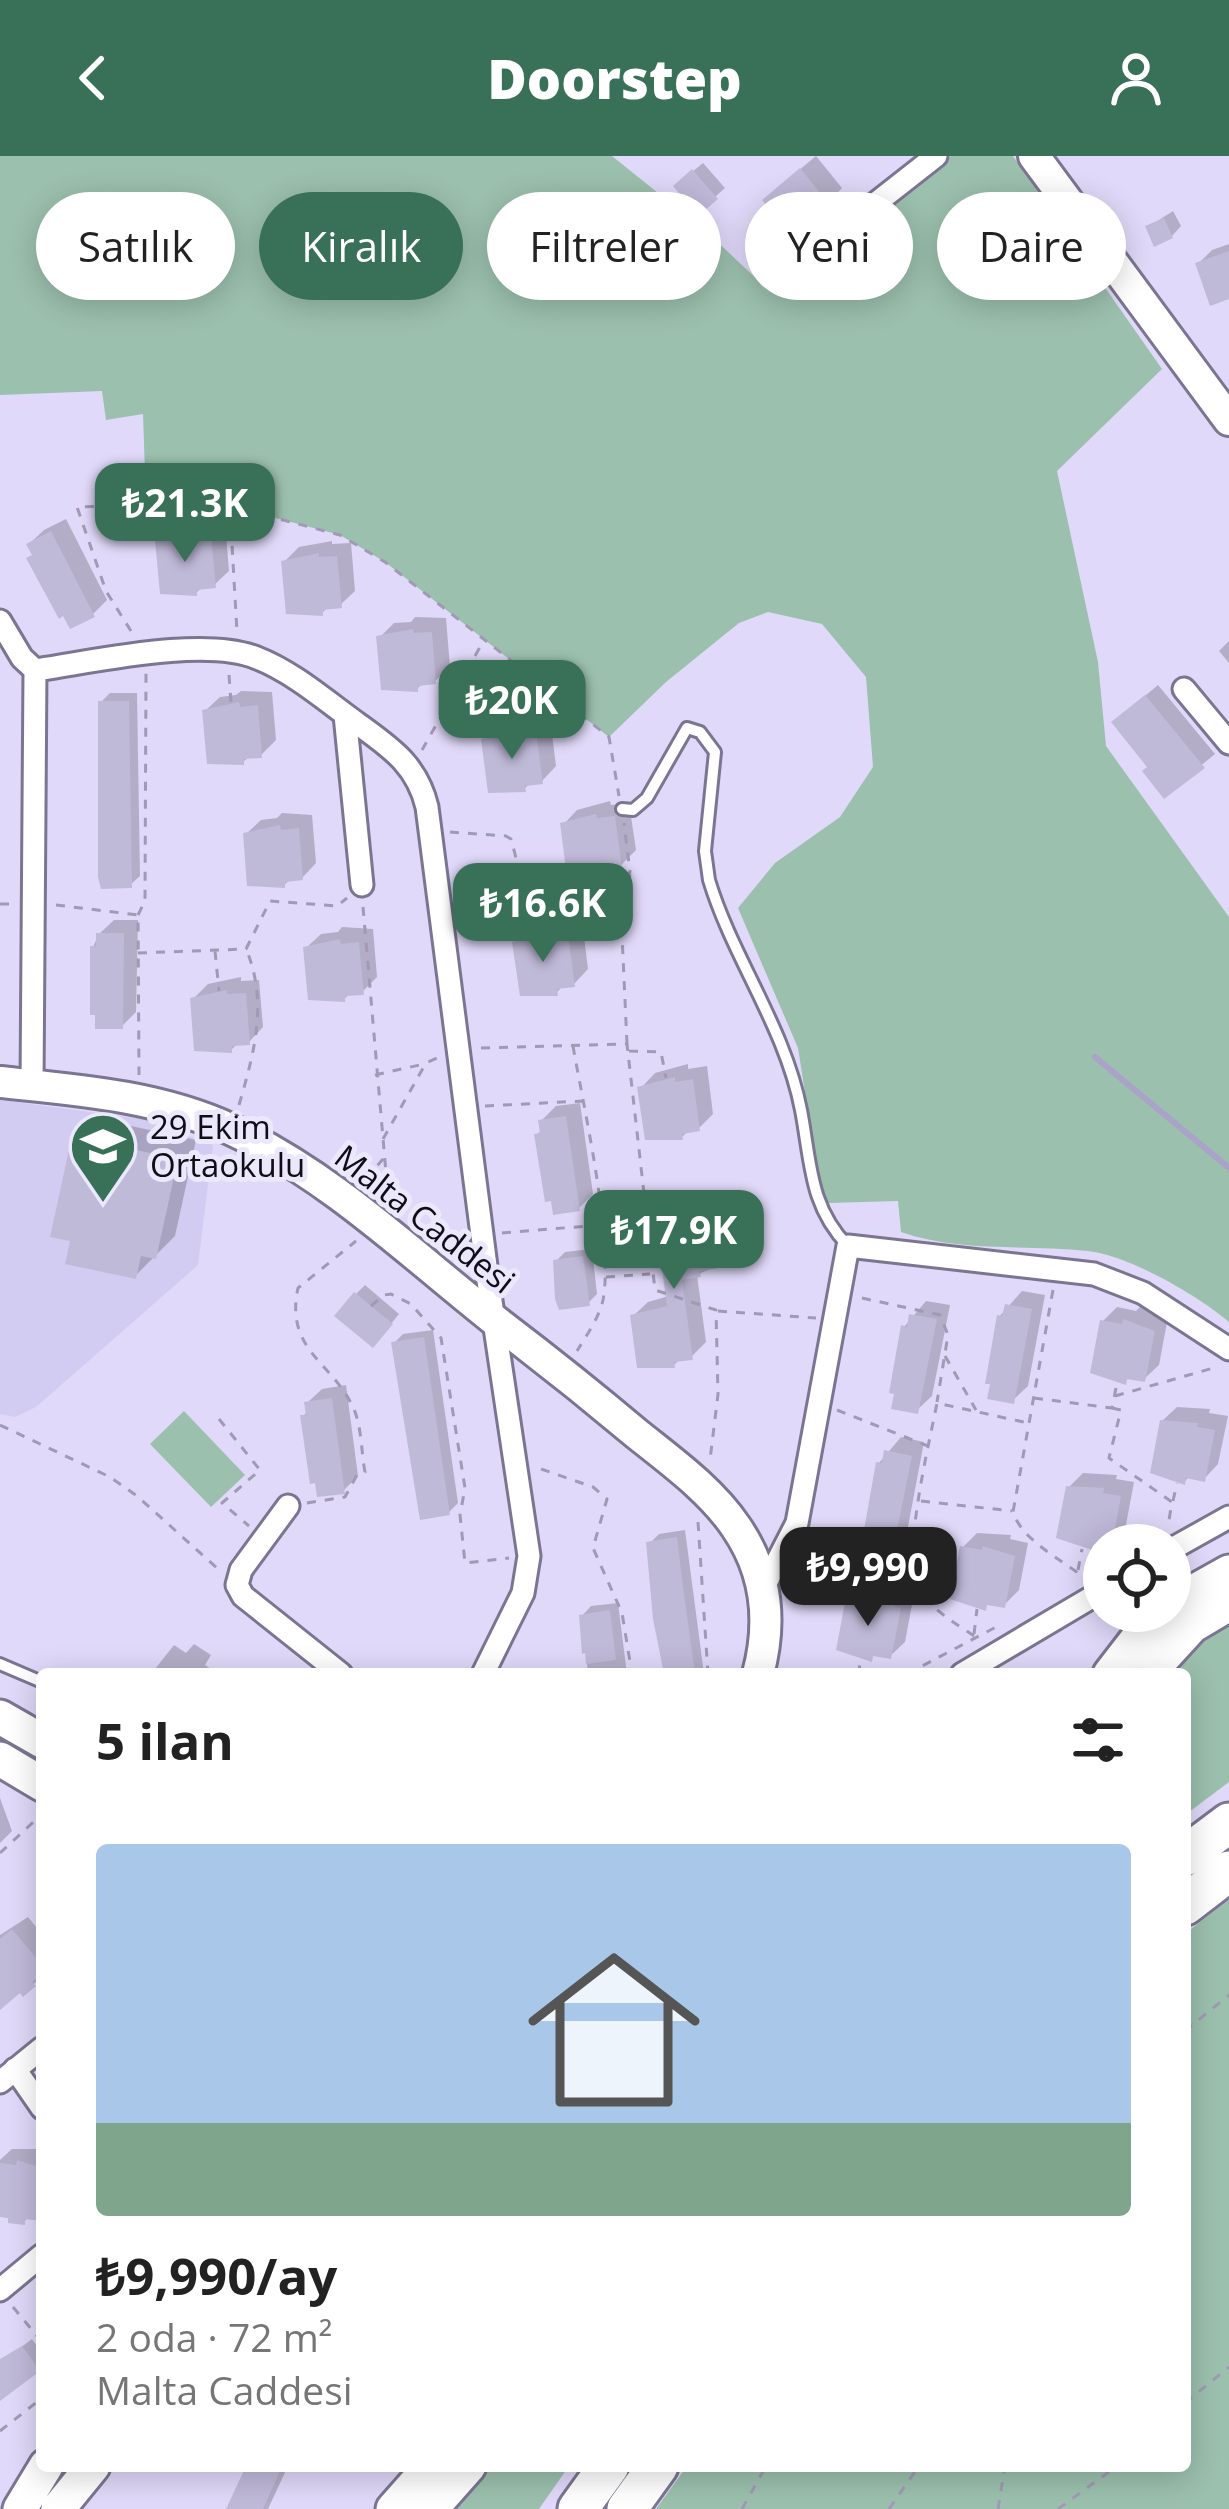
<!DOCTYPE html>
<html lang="tr">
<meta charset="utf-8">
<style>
:root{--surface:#fff;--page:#f2f2f2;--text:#222;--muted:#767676;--accent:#387058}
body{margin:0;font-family:"Open Sans",sans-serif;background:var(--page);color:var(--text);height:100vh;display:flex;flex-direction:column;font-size:45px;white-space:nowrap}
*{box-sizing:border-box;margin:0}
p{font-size:39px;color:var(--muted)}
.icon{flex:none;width:66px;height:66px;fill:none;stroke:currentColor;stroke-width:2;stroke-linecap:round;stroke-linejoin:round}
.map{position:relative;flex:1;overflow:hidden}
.details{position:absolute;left:36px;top:1512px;width:1155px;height:804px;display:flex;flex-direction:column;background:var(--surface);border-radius:12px;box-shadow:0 6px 30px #0003}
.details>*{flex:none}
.banner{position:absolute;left:36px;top:36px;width:1158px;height:108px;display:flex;gap:24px}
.controls{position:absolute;left:1083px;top:1368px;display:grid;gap:24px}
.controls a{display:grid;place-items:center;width:108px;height:108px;border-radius:50%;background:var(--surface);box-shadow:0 6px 30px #0003;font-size:60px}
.price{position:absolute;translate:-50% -102px;padding:0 27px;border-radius:24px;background:var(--accent);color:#fff;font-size:39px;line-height:78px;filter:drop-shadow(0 3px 6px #0008)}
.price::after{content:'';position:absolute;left:50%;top:72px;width:36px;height:27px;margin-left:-18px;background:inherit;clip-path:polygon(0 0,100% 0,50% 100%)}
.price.selected{background:#222;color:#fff}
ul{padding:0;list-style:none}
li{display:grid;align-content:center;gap:24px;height:636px;padding:0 60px}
li span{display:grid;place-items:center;height:372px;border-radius:12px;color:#555}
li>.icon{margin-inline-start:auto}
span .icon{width:216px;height:216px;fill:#fffc;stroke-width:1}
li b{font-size:51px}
h2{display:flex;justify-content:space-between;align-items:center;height:144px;padding:0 60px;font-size:51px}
.chip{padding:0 42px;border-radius:54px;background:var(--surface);box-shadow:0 6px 30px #0003;font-size:42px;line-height:108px}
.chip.selected{background:var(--accent);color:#fff}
header{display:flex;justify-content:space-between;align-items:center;height:156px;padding:0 60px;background:var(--accent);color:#fff;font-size:54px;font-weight:800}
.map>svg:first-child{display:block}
.built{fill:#d3ccf2}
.green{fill:#9cc0ae}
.shadow{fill:#0003}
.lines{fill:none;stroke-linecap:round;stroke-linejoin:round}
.stream{stroke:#aaa2c8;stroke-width:6}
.building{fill:#c0bad9}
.lane-casing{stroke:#7b7591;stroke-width:16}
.street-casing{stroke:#7b7591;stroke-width:27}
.secondary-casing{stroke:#7b7591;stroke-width:36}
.primary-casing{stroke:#7b7591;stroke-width:39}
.highway-casing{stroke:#7b7591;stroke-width:45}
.path{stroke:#a09ab4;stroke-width:3;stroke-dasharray:9 9;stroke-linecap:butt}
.lane{stroke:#fff;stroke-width:10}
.street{stroke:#fff;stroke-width:21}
.secondary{stroke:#fff;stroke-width:30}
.primary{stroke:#fff;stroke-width:33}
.highway{stroke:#fff;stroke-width:39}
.labels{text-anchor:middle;stroke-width:10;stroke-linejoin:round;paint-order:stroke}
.poi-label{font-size:33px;fill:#100d18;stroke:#ece8fc;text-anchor:start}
.street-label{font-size:33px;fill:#100d18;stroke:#ece8fc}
</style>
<header><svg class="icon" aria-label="back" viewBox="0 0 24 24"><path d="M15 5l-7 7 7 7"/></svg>Doorstep<svg class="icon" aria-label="person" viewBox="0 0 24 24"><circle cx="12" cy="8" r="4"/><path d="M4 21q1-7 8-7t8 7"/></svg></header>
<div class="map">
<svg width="1229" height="2353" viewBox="0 0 1229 2353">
<rect width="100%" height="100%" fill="#e0d9f9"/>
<path class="built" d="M0 944 143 963 213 989 198 1109 36 1251 15 1261 0 1258Z"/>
<path class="green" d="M0 0H612L709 78 761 127 783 128 813 111 951 0H1013L1162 213 1057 315 1098 506 1106 590 1229 761V1166C1199 1140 1128 1099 1088 1095 1025 1088 961 1097 901 1076L898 1045 828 1047 821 1039 798 892 738 752 775 707 840 661 873 611 866 521 822 468 768 456 739 467 666 526 609 581 385 406 340 379 230 350 146 347 143 258 106 264 102 235 0 239Z
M184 1255 245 1319 211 1351 150 1288Z
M1229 1466V1626L1185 1659V1518H1175L1192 1495Z
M1229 1743V2353H656L687 2310H1185V1778Z
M493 2310H569L539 2353H455Z"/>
<path class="shadow" d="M816 0 842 32 828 47 780 30Z
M703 7 725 32 699 55 686 21Z
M1173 55 1181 70 1172 80 1148 71Z
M1229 88V140L1198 108 1212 94Z
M66 363 107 444 93 458 29 388 44 374Z
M200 364 225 366 229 415 214 429 203 430 196 437 158 386 173 371Z
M332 385V388L351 387 355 435 340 449 329 450 322 457 284 406 299 391Z
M415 461 446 462 450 511 435 525 424 526 417 533 379 482 394 467 411 466Z
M1229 485V507L1219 495Z
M1158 529 1215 598 1165 639 1127 555Z
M241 535 272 536 276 584 261 599 250 600 243 606 205 555 220 541 236 539Z
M110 537H137L140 720 130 729 101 546Z
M550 562 556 610 542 625 531 626 524 633 484 584 498 570 519 563Z
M610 645 611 649 629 647 636 694 621 709 611 710 603 718 563 669 577 654Z
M282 657 312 659 316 707 302 722 291 723 284 729 246 678 261 664 277 662Z
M114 764H138L136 856 122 870 93 791 99 778Z
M582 765 588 813 574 828 564 829 556 837 516 788 530 773 546 771 551 766Z
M342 771 373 773 377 821 362 836 351 837 344 843 306 792 321 778 338 776Z
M241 821V825L259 824 263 871 249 886 238 887 231 894 193 843 208 828Z
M688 908V913L707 910 713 958 699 972 689 974 682 981 641 932 655 917Z
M580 947 593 1038 579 1052 537 979 542 973 541 965 556 950Z
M94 962 196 984 175 1080 135 1120 73 1083 75 982Z
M707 1046V1050L726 1047 732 1095 718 1109 697 1119 706 1186 691 1201 681 1202 674 1209 633 1160 648 1146 669 1140 659 1069 674 1054Z
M592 1093 597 1138 588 1147 556 1105 565 1096Z
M365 1129 399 1158 382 1179 356 1138Z
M1022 1135 1045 1139 1028 1230 1013 1244 999 1161Z
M926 1145 950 1149 932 1240 917 1254 904 1171Z
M1117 1151 1136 1155 1140 1151 1168 1161 1159 1209 1144 1223 1130 1220 1125 1226 1103 1165Z
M433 1174 458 1347 449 1356 394 1187 403 1178Z
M346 1229 358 1320 343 1335 303 1260 308 1255 307 1247 322 1233Z
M1177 1251 1210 1253 1209 1257 1228 1260 1218 1308 1204 1323 1190 1320 1185 1325 1162 1265Z
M901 1281 924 1286 907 1376 892 1391 879 1307Z
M1083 1317 1117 1319 1116 1323 1134 1326 1125 1374 1110 1388 1096 1386 1091 1391 1069 1331Z
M685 1374 704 1518H664L650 1387 659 1378Z
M977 1377 1011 1379 1010 1383 1028 1387 1019 1434 1004 1449 990 1446 985 1451 963 1391Z
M863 1428 896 1430V1434L914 1438 905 1486 890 1500 876 1497 871 1502 849 1443Z
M618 1447 627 1518H588L582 1460 591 1450Z
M194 1488 211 1499 205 1509 218 1518H151L174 1489 186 1497Z
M0 1642 12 1675 0 1687Z
M28 1761 42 1778V1820L34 1828 0 1842V1779Z
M12 1993H42V2062L29 2060 24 2066 0 2060V2004Z
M32 2183 42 2197V2209L0 2244V2207Z
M249 2310H288L268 2353H229Z"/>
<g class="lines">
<path class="stream" d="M1095 901 1229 1012"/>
</g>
<path class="building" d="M800 12 830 49 791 80 762 44Z
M692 13 718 43 698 60 673 30Z
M1164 62 1173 82 1154 91 1145 70Z
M1229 95V143L1210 150 1195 107Z
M51 375 95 461 70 473 63 460 59 463 26 402 32 399 26 388Z
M192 377 193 381 211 380 216 432 197 434V440L160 438 155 384Z
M319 397V401L337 400 342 452 323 454V460L286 458 281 405Z
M413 473 414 477 432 476 436 528 418 530V536L381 534 376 480Z
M1145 539 1205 612 1164 643 1142 615 1147 611 1111 566Z
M98 545H129L132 732 101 733 98 721Z
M239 546 240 551 258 549 262 602 244 603V609L207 608 202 554Z
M517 574 518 578 536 575 543 628 525 630 526 636 488 637 481 583Z
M596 658 597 662 615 660 622 712 604 714 605 721H567L560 667Z
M280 669 281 674 299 672 303 724 285 726V732L247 730 243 677Z
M96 777H124L123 873H95V859H90V790H96Z
M549 777 550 781 568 779 575 831 557 833 558 840H520L512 786Z
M340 783 341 788 359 786 364 839 345 840V846L308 844 303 791Z
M227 834V838L246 837 250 889 232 890V897L194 895 190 842Z
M675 921V926L693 923 700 975 682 978 683 984H645L637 931Z
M566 960 580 1055 553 1059 551 1045 545 1046 534 978 540 977 538 964Z
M72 980 178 1003 156 1103 141 1100 136 1123 65 1108 70 1085 50 1081Z
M693 1058 694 1063 712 1060 719 1112 700 1115 701 1121 682 1124 693 1204 674 1206 675 1212H637L630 1159 667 1150 656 1068Z
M583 1100 590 1150 559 1154 555 1143 553 1104Z
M354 1136 393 1168 373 1192 334 1160Z
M1005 1148 1032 1153 1014 1248 987 1243 990 1228H985L997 1159 1002 1160Z
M909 1158 937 1163 918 1258 891 1253 894 1238 889 1237 901 1169 907 1171Z
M1123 1163 1155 1175 1145 1226 1127 1223 1126 1229 1090 1217 1100 1164 1122 1168Z
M424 1181 450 1359 420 1364 391 1186Z
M332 1242 345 1338 317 1341 315 1327 310 1328 300 1259H306L304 1246Z
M1160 1264 1198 1267 1197 1271 1215 1274 1205 1326 1186 1322 1185 1329 1150 1317Z
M884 1294 912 1300 893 1394 866 1389 869 1375 864 1374 876 1306 882 1307Z
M1066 1330 1104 1332 1103 1337 1121 1340 1112 1389 1093 1388 1092 1394 1056 1382Z
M677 1381 683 1431 695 1518H664L653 1463 646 1386Z
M960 1390 982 1394 983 1390 1015 1400 1005 1452 987 1449 986 1455 950 1443Z
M846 1441 868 1445V1441L901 1452 891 1503 873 1500 872 1506 836 1494Z
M610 1454 616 1504 586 1508 585 1497 582 1498 579 1459Z
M12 1773 42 1809V1817L32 1826 36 1830 23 1841 20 1837 0 1854V1783Z
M17 2004 42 2012V2065L25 2063V2069L8 2067V2062L0 2061V2007L16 2009Z
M22 2190 40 2215 0 2245V2203Z
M246 2310H282L263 2353H226Z"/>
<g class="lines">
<defs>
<path id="lane" d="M622 653 633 654 647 642 687 572 700 576 715 596 705 695 709 724C733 803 785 871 801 954 811 1006 809 1050 848 1090
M0 1508 42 1526"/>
<path id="street" d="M811 98 936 0
M0 465 22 502 35 514 32 929
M35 514C92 506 204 480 257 502 293 516 326 545 358 568 391 592 417 609 427 651L487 1118 529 1400 523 1437 483 1518
M1184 533 1229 587
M345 559 362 729
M288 1350 241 1414 237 1429 243 1440 341 1518
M1170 1394 1229 1361
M764 1431 797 1367 848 1090 1094 1118 1143 1137 1229 1193
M962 1518 1104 1434
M15 1913 42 1952
M0 1926 42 1892
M0 2134 42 2099"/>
<path id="secondary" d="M1034 0 1229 264
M0 926C78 934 159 940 230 973 332 1020 415 1102 502 1170 548 1205 593 1241 637 1278 672 1306 711 1334 736 1371 767 1416 772 1466 758 1518"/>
<path id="primary" d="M1170 1449 1229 1416
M1110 1518 1144 1474 1164 1455
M1148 1518 1192 1470 1229 1448
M0 1561 42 1585
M0 1603 42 1628
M20 2353 46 2310
M58 2353 93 2310
M393 2353 431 2310
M431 2353 469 2310"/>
<path id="highway" d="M1185 1700 1229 1667
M1185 1749 1229 1715
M578 2353 609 2310
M627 2353 658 2310"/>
</defs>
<use href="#lane" class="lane-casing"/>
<use href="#street" class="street-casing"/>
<use href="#secondary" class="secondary-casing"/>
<use href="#primary" class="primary-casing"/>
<use href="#highway" class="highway-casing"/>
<path class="path" d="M230 354 237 476
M131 475 106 435 77 351 192 347 230 350 340 379 385 406 609 581 619 640
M229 519 231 547
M422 594 484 484
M450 676 506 680 511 683 528 747
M0 748H11
M56 749 138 759 139 919
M363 751 388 1040
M465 758 529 750 532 762C566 754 607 745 630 716L624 667
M138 759 145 745 146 516
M215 795 219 835
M138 797 246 793 270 745 337 750 347 742
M627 888 622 779 630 718
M573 890C584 954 614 1083 603 1144 599 1162 586 1180 577 1195
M481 892 627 888 655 1134 716 1154 718 1238 710 1304
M629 895 661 896 666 922
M375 919 424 908
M239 949C254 897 268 848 247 795
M485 950 583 945
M383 983 426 907 437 902
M366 1023 383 1003
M644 1049 683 1042 685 1060
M502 1077 600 1069
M606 1121 650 1118
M1053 1134 1013 1356C1022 1384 1059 1402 1082 1420
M862 1142 940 1159 948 1179 937 1246
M371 1150 384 1139 391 1138 411 1148 441 1182 465 1332 460 1359 465 1407 509 1402
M718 1155 816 1162
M945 1200 976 1254
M1115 1240 1217 1211
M1034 1242 1112 1252 1117 1227
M1112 1252 1121 1254 1109 1302 1172 1346 1168 1370
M837 1254 928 1290
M219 1263 260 1314 222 1347 249 1370
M0 1269 110 1321 137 1340 217 1412
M541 1313 593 1331 607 1343 593 1392 622 1457 632 1518
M921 1345 1012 1355
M1173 1345 1177 1327
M307 1347 345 1341 357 1319 365 1316C361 1296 362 1268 352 1249 330 1205 285 1193 298 1132L356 1085
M698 1366 708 1518
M1078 1414 1082 1393
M974 1478 977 1453
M974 1480C955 1467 929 1452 918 1432 901 1402 930 1284 937 1247L1028 1267
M857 1518 862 1504
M907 1518 996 1471
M0 1697 42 1658
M1185 1875 1229 1839
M13 2151 42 2186
M1185 2247 1229 2211
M0 2275 42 2242
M742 2353 766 2310
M889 2353 919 2310
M998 2353 1005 2310
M1058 2353 1117 2310"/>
<use href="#lane" class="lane"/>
<use href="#street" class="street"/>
<use href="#secondary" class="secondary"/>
<use href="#primary" class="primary"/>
<use href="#highway" class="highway"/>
</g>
<defs>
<symbol id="school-pin" viewBox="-11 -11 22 30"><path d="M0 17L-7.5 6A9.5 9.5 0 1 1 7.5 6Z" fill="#387058" stroke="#ece8fc"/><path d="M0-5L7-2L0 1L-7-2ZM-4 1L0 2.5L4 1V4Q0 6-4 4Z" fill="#fff"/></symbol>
</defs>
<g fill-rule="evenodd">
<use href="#school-pin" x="65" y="952" width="76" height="104"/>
</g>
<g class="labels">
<g class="poi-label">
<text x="150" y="983">29 Ekim<tspan x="150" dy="38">Ortaokulu</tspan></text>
</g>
<g class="street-label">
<text transform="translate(425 1063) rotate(38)" y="12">Malta Caddesi</text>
</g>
</g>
</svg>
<div class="controls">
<a><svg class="icon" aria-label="locate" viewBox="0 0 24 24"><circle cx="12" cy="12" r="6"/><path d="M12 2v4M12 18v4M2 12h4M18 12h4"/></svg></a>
</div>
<b class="price" style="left:185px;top:409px">₺21.3K</b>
<b class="price" style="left:512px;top:606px">₺20K</b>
<b class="price" style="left:543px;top:809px">₺16.6K</b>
<b class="price" style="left:674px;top:1136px">₺17.9K</b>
<b class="price selected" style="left:868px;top:1473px">₺9,990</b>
<div class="banner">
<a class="chip">Satılık</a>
<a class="chip selected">Kiralık</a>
<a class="chip">Filtreler</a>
<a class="chip">Yeni</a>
<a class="chip">Daire</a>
</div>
<section class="details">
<h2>5 ilan<svg class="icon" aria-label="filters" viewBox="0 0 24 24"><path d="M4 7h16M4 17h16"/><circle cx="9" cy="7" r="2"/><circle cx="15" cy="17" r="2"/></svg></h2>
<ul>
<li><span style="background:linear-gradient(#a9c7e8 75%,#7fa58c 0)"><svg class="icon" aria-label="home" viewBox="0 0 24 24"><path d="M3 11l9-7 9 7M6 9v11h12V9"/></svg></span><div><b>₺9,990/ay</b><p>2 oda · 72 m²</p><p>Malta Caddesi</p></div></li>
</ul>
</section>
</div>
